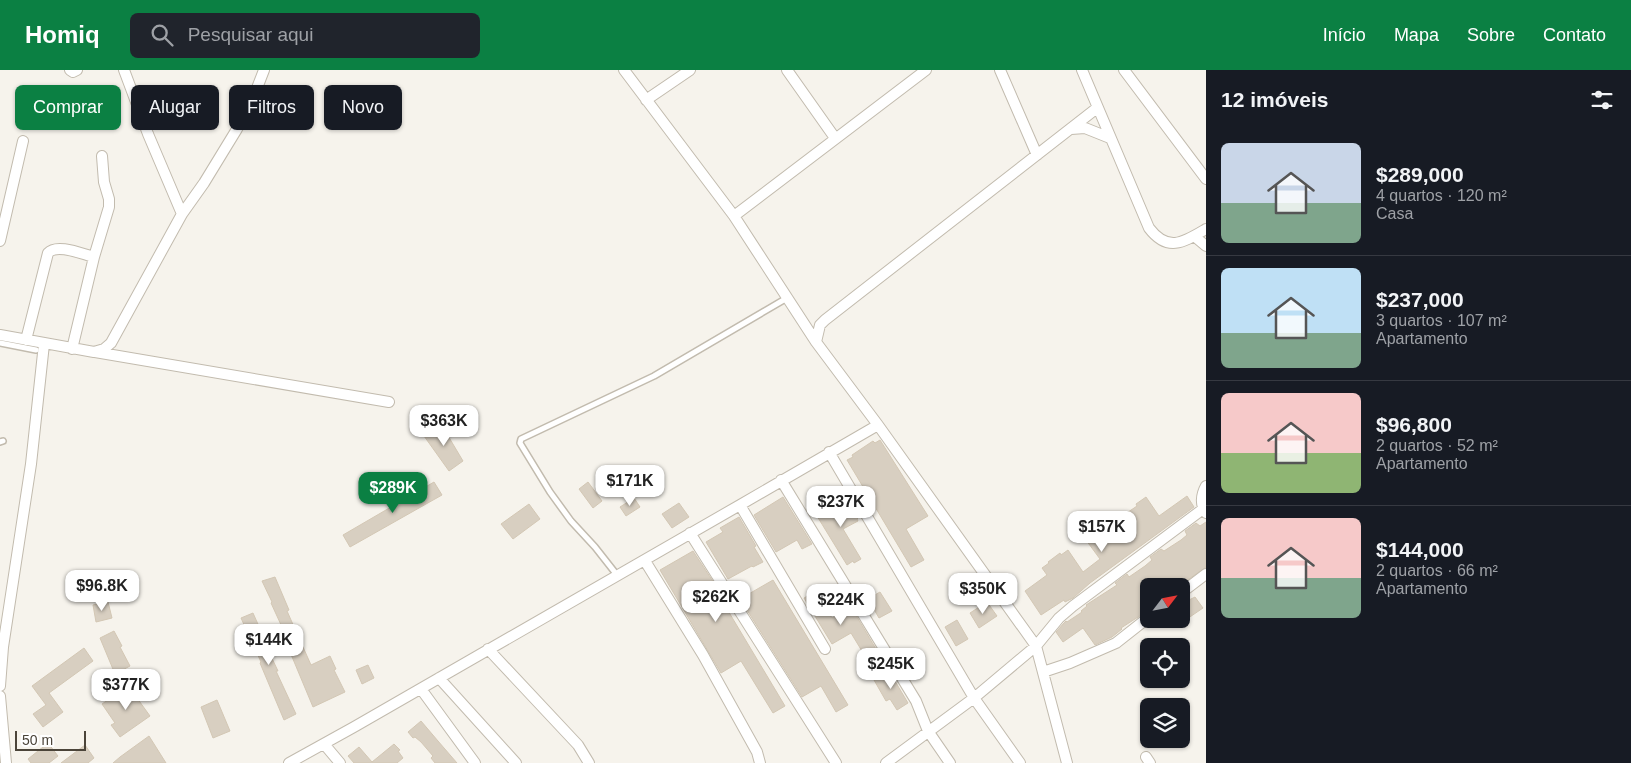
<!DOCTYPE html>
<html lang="pt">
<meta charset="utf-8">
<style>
:root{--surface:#171b24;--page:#20242c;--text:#f1f3f6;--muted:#9ea1a6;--line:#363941;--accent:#0b8043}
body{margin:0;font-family:Helvetica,sans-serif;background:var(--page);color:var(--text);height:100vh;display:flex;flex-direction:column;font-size:19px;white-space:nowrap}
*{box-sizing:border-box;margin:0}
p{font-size:16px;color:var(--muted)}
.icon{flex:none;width:28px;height:28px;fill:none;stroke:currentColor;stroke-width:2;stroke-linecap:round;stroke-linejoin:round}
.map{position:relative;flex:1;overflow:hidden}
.side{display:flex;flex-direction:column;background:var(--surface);width:425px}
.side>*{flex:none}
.guide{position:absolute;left:15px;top:15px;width:475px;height:45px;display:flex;gap:10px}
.needle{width:32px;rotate:58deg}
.tools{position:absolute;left:1140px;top:508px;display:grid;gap:10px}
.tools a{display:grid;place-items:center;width:50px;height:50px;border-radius:8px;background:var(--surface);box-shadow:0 1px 4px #0004;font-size:25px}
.scale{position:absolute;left:15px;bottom:12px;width:71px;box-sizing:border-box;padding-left:5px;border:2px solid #4b4439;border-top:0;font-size:14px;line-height:18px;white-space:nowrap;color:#4b4439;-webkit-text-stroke:4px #fff;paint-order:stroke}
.price{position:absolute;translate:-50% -42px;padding:0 11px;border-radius:10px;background:#fff;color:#222;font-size:16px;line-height:32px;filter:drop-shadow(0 1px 2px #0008)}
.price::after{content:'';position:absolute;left:50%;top:30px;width:15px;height:11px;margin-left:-8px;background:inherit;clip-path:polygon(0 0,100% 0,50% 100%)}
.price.on{background:var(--accent);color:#fff}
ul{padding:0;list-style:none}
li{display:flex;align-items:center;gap:15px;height:125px;padding:0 15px}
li+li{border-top:1px solid var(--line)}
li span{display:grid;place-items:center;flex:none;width:140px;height:100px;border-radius:8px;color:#555}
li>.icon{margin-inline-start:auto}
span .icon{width:60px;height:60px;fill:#fffc;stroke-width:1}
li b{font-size:21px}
h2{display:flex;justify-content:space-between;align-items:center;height:60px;padding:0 15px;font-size:21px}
.chip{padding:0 18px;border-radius:8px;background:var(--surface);box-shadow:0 1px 4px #0004;font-size:18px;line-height:45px}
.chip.on{background:var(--accent);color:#fff}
header{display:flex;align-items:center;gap:30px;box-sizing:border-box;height:70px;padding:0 25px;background:var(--accent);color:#fff}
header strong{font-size:24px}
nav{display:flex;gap:28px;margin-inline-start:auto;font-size:18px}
.search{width:350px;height:45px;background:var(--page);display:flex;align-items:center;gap:12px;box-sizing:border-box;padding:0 18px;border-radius:8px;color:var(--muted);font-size:19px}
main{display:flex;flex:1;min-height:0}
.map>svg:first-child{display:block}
.building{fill:#d8cfc1;stroke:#d3c7b4}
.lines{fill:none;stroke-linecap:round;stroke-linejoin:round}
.lane-casing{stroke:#c2bbae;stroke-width:8}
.street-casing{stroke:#c2bbae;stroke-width:12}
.lane{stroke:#fff;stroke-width:5}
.street{stroke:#fff;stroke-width:10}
</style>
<header>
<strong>Homiq</strong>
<div class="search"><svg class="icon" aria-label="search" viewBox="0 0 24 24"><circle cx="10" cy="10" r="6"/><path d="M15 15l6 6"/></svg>Pesquisar aqui</div>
<nav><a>Início</a><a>Mapa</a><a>Sobre</a><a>Contato</a></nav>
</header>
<main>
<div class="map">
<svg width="1206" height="693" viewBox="0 0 1206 693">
<rect width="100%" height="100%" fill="#f6f3ec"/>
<path class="building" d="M441 354 463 391 449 401 424 366Z
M880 370 928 446 906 459 924 490 911 497 847 390 853 387 852 385 873 371 875 373Z
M434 412 442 425 350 477 343 465Z
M588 412 602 431 593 438 579 419Z
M1187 426 1194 437 1090 513 1073 528 1065 532 1064 530 1041 545 1025 521 1047 505 1042 498 1049 493 1048 492 1060 483 1061 485 1068 480 1083 502 1100 489 1086 470 1093 465 1092 463 1104 455 1105 456 1112 453 1137 436 1136 434 1146 427 1159 446Z
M783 427 812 474 802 479 797 470 776 482 754 445Z
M844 427 845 429 848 428 859 447 857 449 858 451 843 459 861 489 854 493 853 491 847 495 817 446 823 443 822 441Z
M634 428 640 437 626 446 620 437Z
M679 433 689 447 672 458 662 444Z
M529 434 540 449 513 469 501 454Z
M739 447 756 476 754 477 763 492 753 497 752 496 750 497 728 509 706 472 723 462 720 458Z
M1206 452V497L1179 516H1149V540L1121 558 1122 559 1112 567 1095 575 1083 558 1063 572 1056 562 1064 553 1066 551 1067 552 1082 542 1081 541 1087 536 1086 535 1117 515 1115 513 1127 504 1129 507 1145 496 1152 490 1150 487 1161 479 1164 481 1181 470 1187 465 1185 461 1196 453 1200 456Z
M693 481 716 516 721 529 785 636 773 643 741 591 721 603 660 500Z
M275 507 289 540 287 541 311 595 330 586 336 599 334 600 345 622 313 637 280 558 282 557 271 533 272 532 262 511Z
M773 510 848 635 836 642 821 616 802 627 740 529Z
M816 521 832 548 851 537 879 584 868 591 851 563 832 574 804 528Z
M880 522 892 541 879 548 868 529Z
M1195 527 1203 538 1181 553V534Z
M108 532 112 548 96 552 93 535Z
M987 532 997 546 979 558 970 543Z
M253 543 269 579 268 580 278 601H276L296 644 284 650 260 593 261 592 241 548Z
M957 550 968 569 956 576 945 557Z
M114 561 122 576 120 577 130 596 115 604 100 568Z
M84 578 93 591 49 623 63 642 43 657 33 644 46 635 32 616Z
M368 595 374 608 362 614 356 600Z
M889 601 908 633 897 640 890 629 886 631 874 610Z
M133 613 141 625 137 628 150 646 120 667 111 655 115 653 102 634 117 624 123 632 128 629 123 619Z
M217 630 230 661 213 668 201 637Z
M421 651 438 671 457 693H435L431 688 433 686 421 672 415 667 413 668 408 662Z
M149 666 166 693H113L120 687Z
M48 673 58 686 49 693H31L28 689Z
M394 674 400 680 398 681 403 688 397 693H354L348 686 359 677 372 692Z
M85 675 94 688 88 693H61Z"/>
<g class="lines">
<defs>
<path id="lane" d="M0 273 36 280
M0 372 3 371
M617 505 595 477 571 451 550 422 520 373 521 369 654 306 787 228"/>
<path id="street" d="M70 0 73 2 77 0
M124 0 148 64 182 144
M624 0 734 146 816 272 878 355 1036 576 1067 693
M787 0 835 68
M1000 0 1037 85
M1082 0 1149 158C1168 183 1184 172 1206 159
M1124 0 1206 109
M646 30 690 0
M1071 59 1085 58 1110 68
M734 146 926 0
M1194 166 1206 176
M0 171 23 71
M0 265 94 282 104 279 111 273 182 144 204 113 237 59 252 31 264 0
M26 270 48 183C57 173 82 184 94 187
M816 272 820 255 825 250 1097 38
M72 279 94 187 109 137V129L104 112 102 86
M95 282 389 332
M829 382 974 628 1036 576 1059 548 1073 536 1203 439
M781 410 916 631 928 661 950 693
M1206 416C1201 425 1200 435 1206 443
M740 435 878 355
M690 463 836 693
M645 491 703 585 757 682 760 693
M1181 523 1206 504
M488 579 578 675 589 693
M1043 602 1070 593 1116 573 1149 547
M439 608 516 693
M0 616 3 577 31 394 44 274
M421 619 475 693
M0 626 6 693
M324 674 340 693
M1146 687 1150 693
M289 693 354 657 740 435 825 579
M886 693 974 628 1020 693"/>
</defs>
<use href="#lane" class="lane-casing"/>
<use href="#street" class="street-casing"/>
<use href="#lane" class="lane"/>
<use href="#street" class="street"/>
</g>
</svg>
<div class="tools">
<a><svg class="needle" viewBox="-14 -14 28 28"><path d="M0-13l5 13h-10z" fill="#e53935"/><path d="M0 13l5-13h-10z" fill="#9ea1a6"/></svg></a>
<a><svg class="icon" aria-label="locate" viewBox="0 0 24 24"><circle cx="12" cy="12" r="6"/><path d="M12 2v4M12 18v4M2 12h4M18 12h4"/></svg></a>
<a><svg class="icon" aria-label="layers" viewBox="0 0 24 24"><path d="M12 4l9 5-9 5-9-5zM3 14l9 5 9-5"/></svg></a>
</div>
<div class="scale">50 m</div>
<b class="price" style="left:444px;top:377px">$363K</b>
<b class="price" style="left:630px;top:437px">$171K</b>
<b class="price on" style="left:393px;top:444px">$289K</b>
<b class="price" style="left:841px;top:458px">$237K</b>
<b class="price" style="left:1102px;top:483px">$157K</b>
<b class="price" style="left:102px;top:542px">$96.8K</b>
<b class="price" style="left:983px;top:545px">$350K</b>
<b class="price" style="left:716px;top:553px">$262K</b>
<b class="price" style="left:841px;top:556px">$224K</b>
<b class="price" style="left:269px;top:596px">$144K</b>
<b class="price" style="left:891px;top:620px">$245K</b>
<b class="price" style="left:126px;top:641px">$377K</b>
<div class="guide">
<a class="chip on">Comprar</a>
<a class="chip">Alugar</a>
<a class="chip">Filtros</a>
<a class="chip">Novo</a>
</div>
</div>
<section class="side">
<h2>12 imóveis<svg class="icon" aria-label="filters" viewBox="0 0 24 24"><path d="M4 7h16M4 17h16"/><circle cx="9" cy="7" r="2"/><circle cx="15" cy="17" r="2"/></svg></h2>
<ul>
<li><span style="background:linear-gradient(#c9d6e8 60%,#7fa58c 0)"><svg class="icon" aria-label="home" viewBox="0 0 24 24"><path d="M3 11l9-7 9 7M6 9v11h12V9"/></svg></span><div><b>$289,000</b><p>4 quartos · 120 m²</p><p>Casa</p></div></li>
<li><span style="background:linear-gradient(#bfe0f5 65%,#7fa58c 0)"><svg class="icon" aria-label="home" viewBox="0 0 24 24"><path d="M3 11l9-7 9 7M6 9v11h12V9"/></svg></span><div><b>$237,000</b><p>3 quartos · 107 m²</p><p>Apartamento</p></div></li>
<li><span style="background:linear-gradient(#f6c9c9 60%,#8fb573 0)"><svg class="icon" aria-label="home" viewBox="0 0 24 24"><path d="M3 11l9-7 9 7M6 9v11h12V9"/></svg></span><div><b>$96,800</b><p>2 quartos · 52 m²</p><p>Apartamento</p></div></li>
<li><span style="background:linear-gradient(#f6c9c9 60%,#7fa58c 0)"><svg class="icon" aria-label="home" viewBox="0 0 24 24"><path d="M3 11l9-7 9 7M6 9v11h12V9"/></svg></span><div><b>$144,000</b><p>2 quartos · 66 m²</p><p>Apartamento</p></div></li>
</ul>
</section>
</main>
